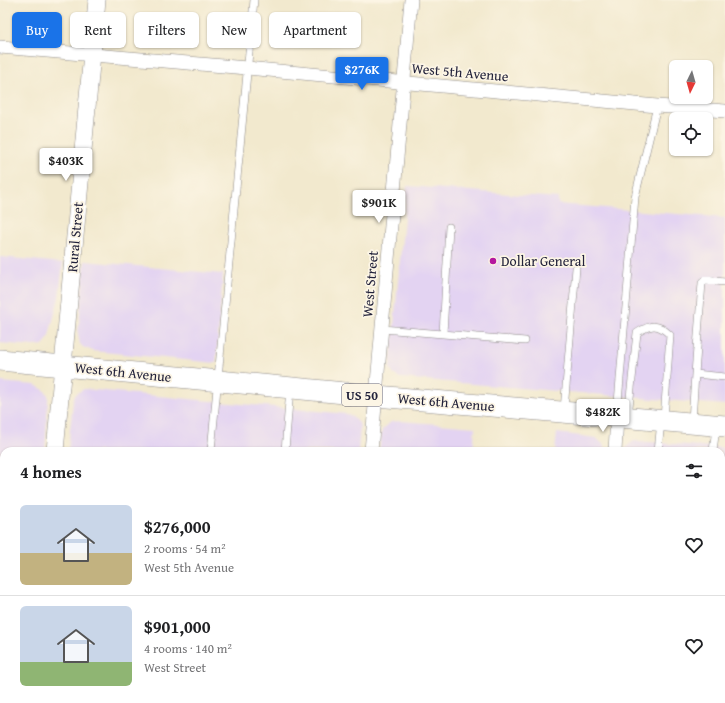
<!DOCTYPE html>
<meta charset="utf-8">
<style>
:root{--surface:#fff;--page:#f6f6f6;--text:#202124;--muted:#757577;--line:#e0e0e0;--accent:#1a73e8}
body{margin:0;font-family:"Gentium Book Plus",serif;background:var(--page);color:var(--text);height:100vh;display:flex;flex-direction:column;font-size:15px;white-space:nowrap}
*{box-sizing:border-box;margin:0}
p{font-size:13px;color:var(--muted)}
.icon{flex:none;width:22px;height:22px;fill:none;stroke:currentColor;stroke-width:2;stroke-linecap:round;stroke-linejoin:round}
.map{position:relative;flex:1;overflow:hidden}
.details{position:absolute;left:0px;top:447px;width:725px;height:256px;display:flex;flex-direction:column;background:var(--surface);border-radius:12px 12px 0 0;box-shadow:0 1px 3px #0004}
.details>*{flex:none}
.hud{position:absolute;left:12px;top:12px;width:400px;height:36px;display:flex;gap:8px}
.needle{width:26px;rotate:185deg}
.controls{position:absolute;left:669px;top:60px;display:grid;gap:8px}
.controls a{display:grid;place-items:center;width:44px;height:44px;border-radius:6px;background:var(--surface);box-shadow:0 1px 3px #0004;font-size:20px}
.price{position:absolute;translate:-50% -34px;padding:0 9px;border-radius:4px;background:#fff;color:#222;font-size:13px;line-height:26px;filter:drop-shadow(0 1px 2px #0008)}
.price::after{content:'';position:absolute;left:50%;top:24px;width:12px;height:9px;margin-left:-6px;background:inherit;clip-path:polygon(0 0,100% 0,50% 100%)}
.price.current{background:var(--accent);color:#fff}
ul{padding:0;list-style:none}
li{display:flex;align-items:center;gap:12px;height:100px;padding:0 20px}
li+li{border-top:1px solid var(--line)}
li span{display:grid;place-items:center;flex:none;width:112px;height:80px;border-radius:6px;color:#555}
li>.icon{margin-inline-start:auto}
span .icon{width:48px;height:48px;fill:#fffc;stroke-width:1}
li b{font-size:17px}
h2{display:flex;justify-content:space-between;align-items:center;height:48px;padding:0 20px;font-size:17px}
.pill{padding:0 14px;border-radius:6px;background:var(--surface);box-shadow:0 1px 3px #0004;font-size:14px;line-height:36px}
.pill.current{background:var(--accent);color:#fff}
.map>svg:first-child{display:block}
.built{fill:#e3d3f2}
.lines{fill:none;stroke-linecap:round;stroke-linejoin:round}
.service-casing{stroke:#8a8684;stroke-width:8}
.minor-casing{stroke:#8a8684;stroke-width:14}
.tertiary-casing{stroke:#8a8684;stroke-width:18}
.primary-casing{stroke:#8a8684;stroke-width:22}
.service{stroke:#fff;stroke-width:7}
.minor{stroke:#fff;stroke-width:13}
.tertiary{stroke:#fff;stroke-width:17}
.primary{stroke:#fff;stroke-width:21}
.poi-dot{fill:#b5179e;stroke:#fcf5e5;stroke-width:1.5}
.labels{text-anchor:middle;stroke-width:3.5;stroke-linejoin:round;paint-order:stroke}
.shield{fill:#fcf5e5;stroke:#63616e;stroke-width:1}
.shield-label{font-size:13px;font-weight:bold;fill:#22223b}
.street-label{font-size:14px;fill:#22223b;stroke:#fcf5e5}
.poi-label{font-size:14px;fill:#22223b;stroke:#fcf5e5;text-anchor:start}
</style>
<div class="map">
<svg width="725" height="703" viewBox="0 0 725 703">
<rect width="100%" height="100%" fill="#fcf5e5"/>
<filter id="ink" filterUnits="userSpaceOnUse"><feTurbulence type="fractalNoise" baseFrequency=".025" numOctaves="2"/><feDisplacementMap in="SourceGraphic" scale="8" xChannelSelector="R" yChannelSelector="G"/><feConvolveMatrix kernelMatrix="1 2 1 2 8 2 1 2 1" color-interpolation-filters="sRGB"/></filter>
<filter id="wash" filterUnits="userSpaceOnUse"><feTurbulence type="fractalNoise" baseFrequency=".012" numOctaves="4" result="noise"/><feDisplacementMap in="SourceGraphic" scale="16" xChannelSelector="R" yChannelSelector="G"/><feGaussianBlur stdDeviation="0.9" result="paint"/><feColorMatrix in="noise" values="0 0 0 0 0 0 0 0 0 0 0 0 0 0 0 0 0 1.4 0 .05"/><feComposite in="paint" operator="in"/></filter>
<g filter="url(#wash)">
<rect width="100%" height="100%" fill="#f2e9ce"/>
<path class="built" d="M407 186 558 198V204L725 218V405L400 378 393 374 390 368Z
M0 257 63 263 59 297 48 339 43 345 34 346 0 343Z
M85 261 223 274 216 363 93 351 83 347 80 344 78 334Z
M0 382 35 385 44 390 48 395V399L45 451H4V500L0 499Z
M84 389 347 414 352 416 359 423 360 428 358 451H68L73 401 74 397 77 393Z
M400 421 475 427 473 451H379L382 430 391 422Z
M557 433 596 438 604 445 606 451H555Z
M634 441 725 448V526H721V451H625L627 446Z"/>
</g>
<g filter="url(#ink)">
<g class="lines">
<defs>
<path id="service" d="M382 329 443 334 449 227
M443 334 525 341
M695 374 702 283 705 280 725 282
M564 410 576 268
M617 415 635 197 657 106
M628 416 637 333C651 324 658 323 670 335L664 419
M692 421 695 374 725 377
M211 451 254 0
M285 451 290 389
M658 451 661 421
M713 451 716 428
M188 703V699"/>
<path id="minor" d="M0 47 247 68 657 106 725 111
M371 451 411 0
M615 451 617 417
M0 676H4
M251 699 294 703
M346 703V699
M590 703V699"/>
<path id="tertiary" d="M55 451 97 0
M30 703V699"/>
<path id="primary" d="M0 360 376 396 725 426"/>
</defs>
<use href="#service" class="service-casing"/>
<use href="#minor" class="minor-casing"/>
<use href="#tertiary" class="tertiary-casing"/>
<use href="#primary" class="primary-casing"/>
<use href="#service" class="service"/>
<use href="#minor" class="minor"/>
<use href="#tertiary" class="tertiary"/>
<use href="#primary" class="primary"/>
</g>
</g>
<circle class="poi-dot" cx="493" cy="261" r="4"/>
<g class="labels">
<rect class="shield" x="342" y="384" width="40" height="22" rx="3"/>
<g class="shield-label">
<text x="362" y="400">US 50</text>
</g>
<g class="street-label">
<text transform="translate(460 72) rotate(5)" y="5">West 5th Avenue</text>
<text transform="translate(75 237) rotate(-85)" y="5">Rural Street</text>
<text transform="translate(370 284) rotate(-85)" y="5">West Street</text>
<text transform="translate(123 372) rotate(6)" y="5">West 6th Avenue</text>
<text transform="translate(446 402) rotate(5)" y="5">West 6th Avenue</text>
</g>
<g class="poi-label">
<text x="501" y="266">Dollar General</text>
</g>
</g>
</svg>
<div class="controls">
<a><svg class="needle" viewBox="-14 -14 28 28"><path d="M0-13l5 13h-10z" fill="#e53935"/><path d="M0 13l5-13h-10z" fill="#757577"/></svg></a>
<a><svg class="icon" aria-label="locate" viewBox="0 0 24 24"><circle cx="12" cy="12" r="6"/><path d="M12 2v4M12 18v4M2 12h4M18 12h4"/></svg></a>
</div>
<b class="price current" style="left:362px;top:91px">$276K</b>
<b class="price" style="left:66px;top:182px">$403K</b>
<b class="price" style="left:379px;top:224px">$901K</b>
<b class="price" style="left:603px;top:433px">$482K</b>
<div class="hud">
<a class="pill current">Buy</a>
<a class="pill">Rent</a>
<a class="pill">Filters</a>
<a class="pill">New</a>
<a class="pill">Apartment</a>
</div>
<section class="details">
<h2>4 homes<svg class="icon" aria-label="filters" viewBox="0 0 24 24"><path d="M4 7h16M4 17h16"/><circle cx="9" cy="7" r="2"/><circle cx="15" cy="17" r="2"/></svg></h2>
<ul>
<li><span style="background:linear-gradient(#c9d6e8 60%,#c2b280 0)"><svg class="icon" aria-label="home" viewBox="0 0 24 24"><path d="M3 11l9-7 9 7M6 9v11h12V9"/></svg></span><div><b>$276,000</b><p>2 rooms · 54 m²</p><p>West 5th Avenue</p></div><svg class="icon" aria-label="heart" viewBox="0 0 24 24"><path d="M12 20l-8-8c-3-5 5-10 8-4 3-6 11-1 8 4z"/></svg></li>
<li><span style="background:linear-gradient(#c9d6e8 70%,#8fb573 0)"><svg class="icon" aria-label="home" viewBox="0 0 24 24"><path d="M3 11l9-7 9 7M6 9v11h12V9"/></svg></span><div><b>$901,000</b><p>4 rooms · 140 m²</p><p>West Street</p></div><svg class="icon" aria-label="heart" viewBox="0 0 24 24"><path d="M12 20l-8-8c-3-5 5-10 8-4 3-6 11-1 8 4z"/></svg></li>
</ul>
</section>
</div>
